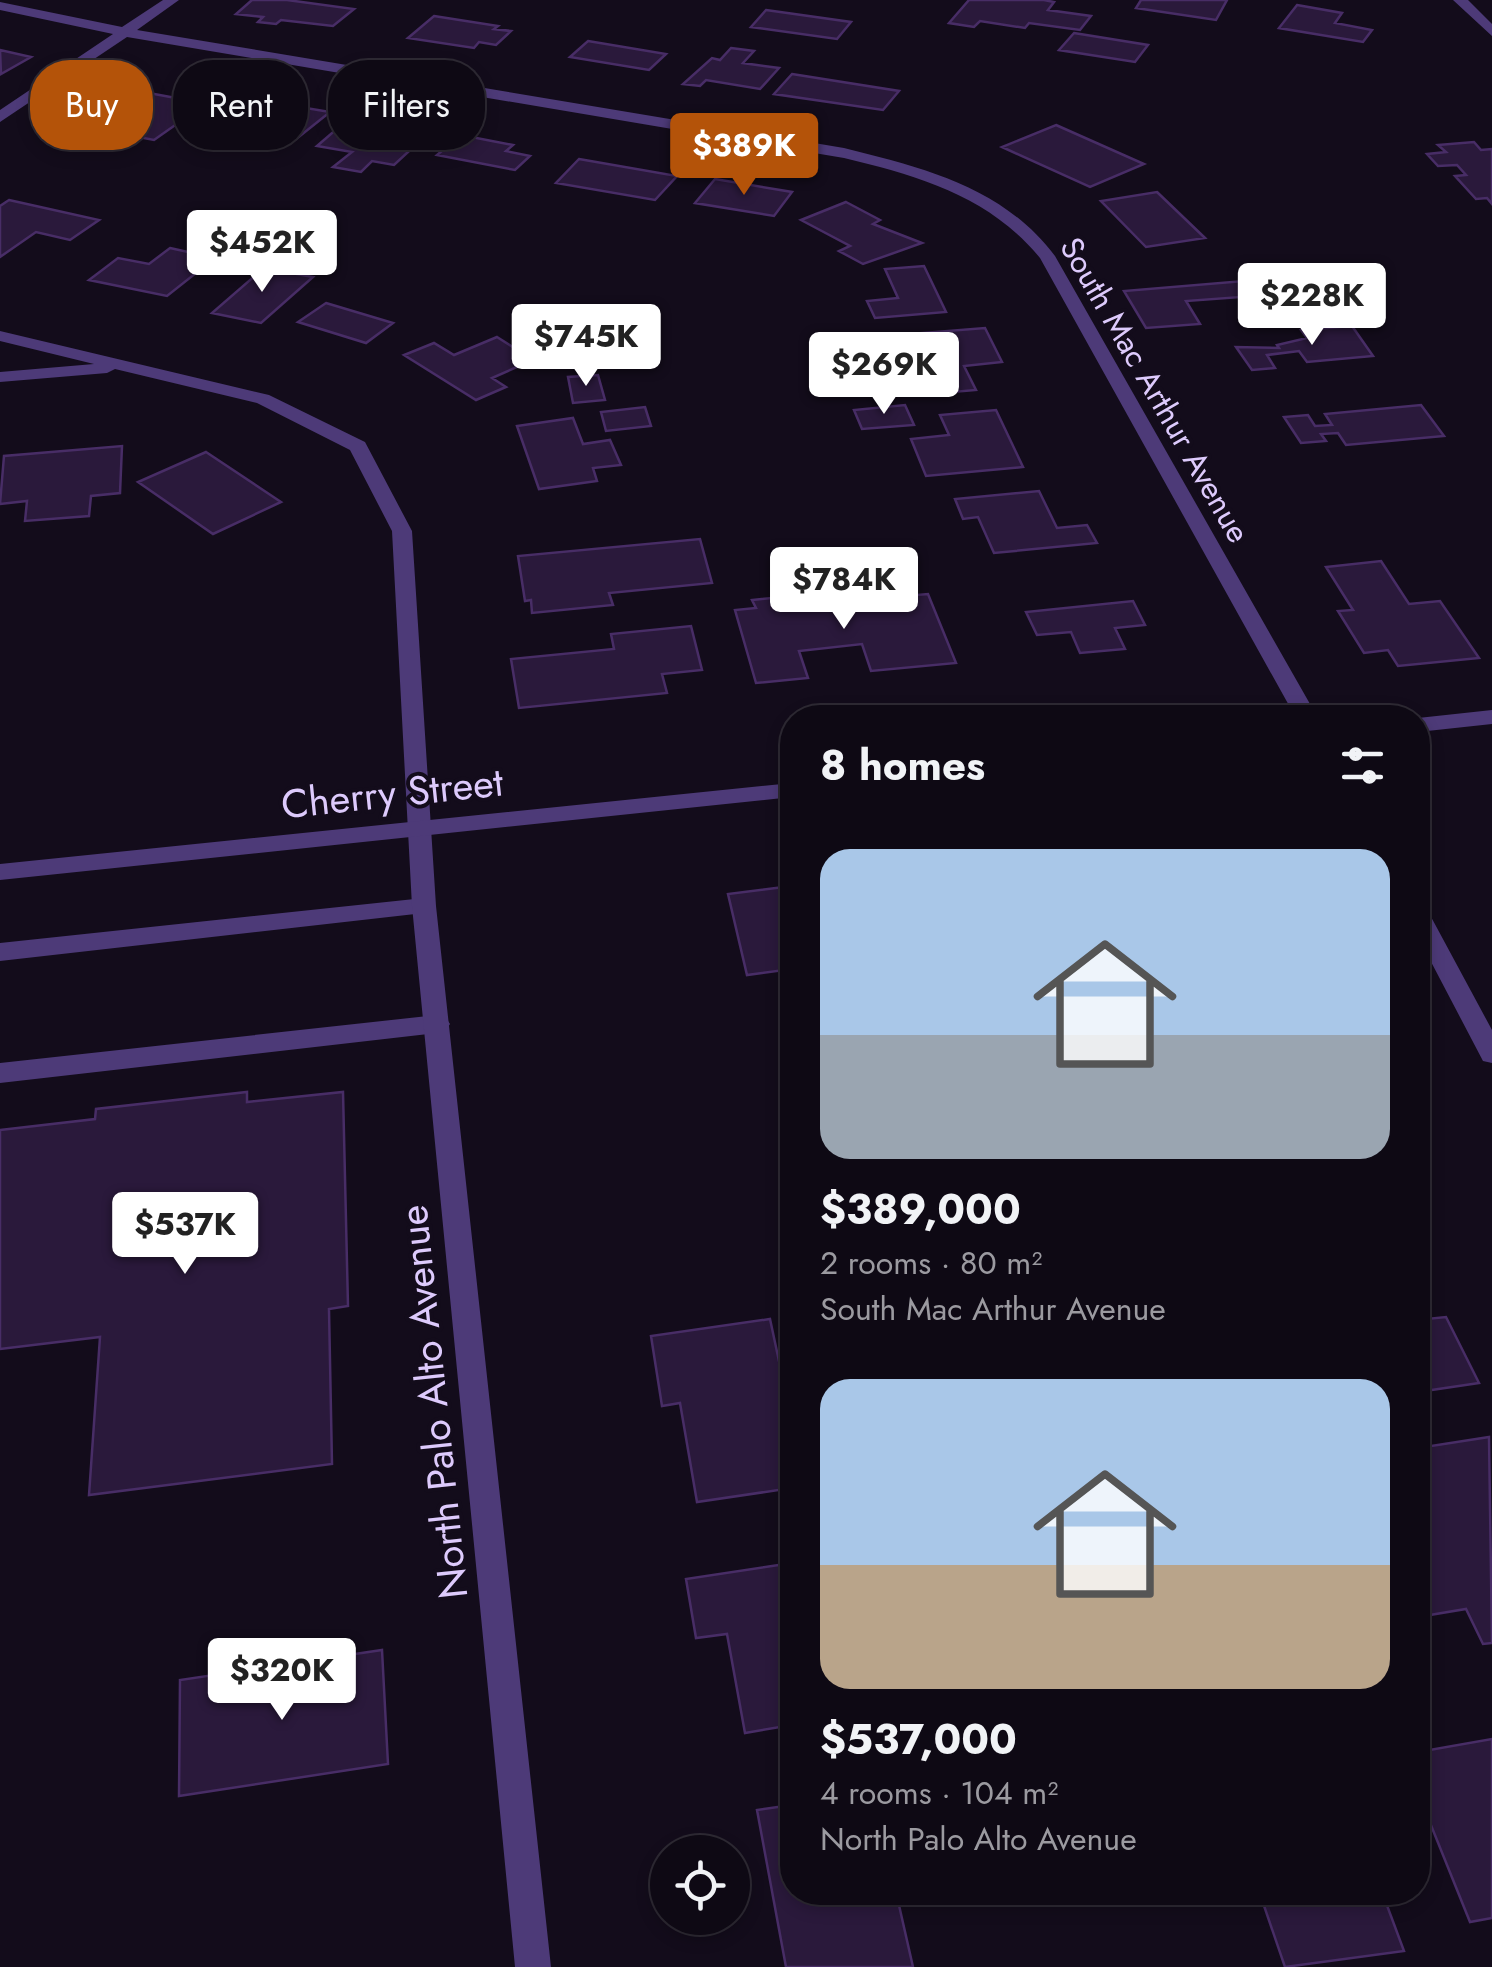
<!DOCTYPE html>
<meta charset="utf-8">
<style>
:root{--surface:#0e0914;--page:#1c1722;--text:#f1f3f6;--muted:#9b9aa0;--line:#2e2a34;--accent:#b45309}
body{margin:0;font-family:Jost,sans-serif;background:var(--page);color:var(--text);height:100vh;display:flex;flex-direction:column;font-size:38px;white-space:nowrap}
*{box-sizing:border-box;margin:0}
p{font-size:32px;color:var(--muted)}
.icon{flex:none;width:55px;height:55px;fill:none;stroke:currentColor;stroke-width:2;stroke-linecap:round;stroke-linejoin:round}
.map{position:relative;flex:1;overflow:hidden}
.panel{position:absolute;left:780px;top:705px;width:650px;height:1200px;display:flex;flex-direction:column;background:var(--surface);border-radius:40px;box-shadow:0 5px 15px #0003,0 0 0 2px var(--line)}
.panel>*{flex:none}
.guide{position:absolute;left:30px;top:60px;width:600px;height:90px;display:flex;gap:20px}
.controls{position:absolute;left:650px;top:1835px;display:grid;gap:20px}
.controls a{display:grid;place-items:center;width:100px;height:100px;border-radius:50%;background:var(--surface);box-shadow:0 5px 15px #0003,0 0 0 2px var(--line);font-size:50px}
.price{position:absolute;translate:-50% -85px;padding:0 22px;border-radius:10px;background:#fff;color:#222;font-size:32px;line-height:65px;filter:drop-shadow(0 2px 5px #0008)}
.price::after{content:'';position:absolute;left:50%;top:60px;width:30px;height:22px;margin-left:-15px;background:inherit;clip-path:polygon(0 0,100% 0,50% 100%)}
.price.current{background:var(--accent);color:#fff}
ul{padding:0;list-style:none}
li{display:grid;align-content:center;gap:20px;height:530px;padding:0 40px}
li span{display:grid;place-items:center;height:310px;border-radius:30px;color:#555}
li>.icon{margin-inline-start:auto}
span .icon{width:180px;height:180px;fill:#fffc;stroke-width:1}
li b{font-size:42px}
h2{display:flex;justify-content:space-between;align-items:center;height:120px;padding:0 40px;font-size:42px}
.pill{padding:0 35px;border-radius:40px;background:var(--surface);box-shadow:0 5px 15px #0003,0 0 0 2px var(--line);font-size:35px;line-height:90px}
.pill.current{background:var(--accent);color:#fff}
.map>svg:first-child{display:block}
.building{fill:#2a193b;stroke:#482d66;stroke-width:2.5}
.lines{fill:none;stroke-linecap:round;stroke-linejoin:round}
.service{fill:#4d3a78;fill-rule:evenodd}
.minor{fill:#4d3a78;fill-rule:evenodd}
.tertiary{fill:#4d3a78;fill-rule:evenodd}
.labels{text-anchor:middle;stroke-width:8;stroke-linejoin:round;paint-order:stroke}
.far-street-label{font-size:32px;fill:#ddcafc;stroke:#130c1b}
.street-label{font-size:40px;fill:#ddcafc;stroke:#130c1b}
</style>
<div class="map">
<svg width="1492" height="1967" viewBox="0 0 1492 1967">
<rect width="100%" height="100%" fill="#130c1b"/>
<path class="building" d="M252 0H287L354 9 333 26 281 20 276 24 258 22 263 17 236 14Z
M969 0H1044L1054 2 1048 10 1091 16 1080 30 1029 23 1025 28 980 21 974 27 949 23Z
M1141 0H1227L1216 20 1136 8Z
M1297 5 1342 13 1335 23 1372 30 1363 42 1279 28Z
M766 10 851 22 837 39 751 27Z
M434 16 498 26 494 29 511 31 496 45 479 42 474 48 408 38Z
M1074 33 1148 45 1135 62 1059 50Z
M588 41 666 54 649 70 570 57Z
M731 48 754 51 743 63 779 68 760 89 706 80 700 86 683 84 712 58 720 60Z
M0 50 31 57 1 74Z
M792 74 899 91 883 110 774 94Z
M138 91 192 101 175 114 188 116 154 140 86 127Z
M264 101 330 112 295 140 263 134 254 141 229 136 237 130 228 128Z
M361 118 412 126 400 137 421 140 394 165 372 161 361 172 333 167 352 152 317 146 339 127 349 128Z
M1056 125 1144 164 1090 187 1002 147Z
M461 135 513 145 506 151 530 156 515 170 437 155Z
M1474 142 1481 150 1492 149V204L1487 198 1476 199 1455 176 1466 175 1457 165 1438 166 1427 154 1446 152 1438 145Z
M579 159 677 176 655 200 556 183Z
M715 179 792 192 774 216 695 203Z
M1157 192 1205 238 1146 247 1101 201Z
M9 200 99 220 70 240 36 232 0 257V206Z
M846 202 880 220 873 224 922 243 863 264 839 251 850 246 801 220Z
M170 248 215 258 167 296 89 280 118 258 149 264Z
M924 266 946 312 875 318 867 301 898 298 885 269Z
M264 268 313 277 261 323 212 313Z
M1244 281 1255 296 1186 301 1200 324 1146 328 1124 291Z
M326 303 393 323 366 343 298 322Z
M1352 326 1373 356 1307 362 1299 351 1267 355 1275 368 1252 370 1236 347 1279 348 1277 345 1307 338 1301 330Z
M985 328 1002 362 964 366 976 390 930 394 919 369H926L909 334Z
M497 337 533 360 492 378 506 387 476 400 404 355 434 343 454 355Z
M598 375 605 400 573 403 568 377Z
M905 405 914 425 862 429 854 410Z
M1421 405 1444 436 1346 445 1338 433 1321 434 1326 441 1301 443 1284 417 1308 415 1315 426 1332 425 1325 414Z
M645 407 651 426 606 431 601 412Z
M996 410 1023 467 926 476 911 439 949 435 940 415Z
M573 418 583 444 610 440 621 465 593 468 597 481 539 489 517 426Z
M122 446 120 493 91 496 89 516 25 521 27 501 0 504 4 456Z
M206 452 281 502 213 534 138 482Z
M1039 491 1057 528 1087 525 1097 543 994 553 978 517 963 519 955 499Z
M700 539 712 583 609 593 613 605 532 613 531 600 525 601 518 556Z
M1381 561 1409 604 1440 601 1479 658 1398 666 1388 650 1364 653 1338 611 1353 610 1326 567Z
M914 586 917 595 928 594 956 663 871 671 862 644 799 651 808 678 756 683 735 610 756 608 752 600 802 595 806 603 846 600 843 593Z
M1133 601 1145 625 1115 628 1125 649 1080 653 1071 632 1037 635 1026 612Z
M691 626 702 670 662 674 667 693 519 708 511 659 614 649 611 634Z
M792 886V969L747 975 728 894Z
M247 1092V1102L343 1092 348 1306 329 1309 332 1464 89 1495 100 1337 0 1349V1130L95 1119 96 1109Z
M1418 1299 1427 1319 1446 1317 1479 1383 1418 1392Z
M770 1319 792 1422V1488L697 1502 680 1403 662 1406 651 1336Z
M1489 1437 1492 1643 1483 1644 1466 1609 1418 1617V1448Z
M792 1563V1725L745 1733 727 1634 696 1638 686 1579Z
M382 1650 388 1764 179 1796 180 1680Z
M1492 1739V1918L1470 1922 1418 1793V1752Z
M792 1805V1892H896L913 1967H786L757 1810Z
M1287 1892H1382L1404 1951 1285 1967 1261 1897Z"/>
<g class="lines">
<path class="service" d="M424 898 436 906 433 912 0 961V943Z
M437 1015 446 1018 450 1024 446 1030 437 1033 0 1083V1063Z"/>
<path class="minor" d="M163 0H179L137 30 844 148C924 168 1003 187 1055 256L1318 718H1296L1040 258C989 196 919 176 844 158L127 37 0 122V110L113 34 0 10V2L122 27Z
M1453 0H1468L1492 24V36Z
M0 331 269 395 365 442 412 531 436 906 551 1967H515L412 906 392 531 350 450 257 403 115 369 107 373 0 382V372L94 364 0 341Z
M1418 907 1430 915 1492 1030V1063L1483 1061 1418 937Z"/>
<path class="tertiary" d="M1492 710V724L1418 732V718Z
M792 783V797L0 880V864Z"/>
</g>
<g class="labels">
<g class="far-street-label">
<text transform="translate(1155 390) rotate(60)" y="11">South Mac Arthur Avenue</text>
</g>
<g class="street-label">
<text transform="translate(392 793) rotate(-6)" y="14">Cherry Street</text>
<text transform="translate(433 1402) rotate(-96)" y="14">North Palo Alto Avenue</text>
</g>
</g>
</svg>
<div class="controls">
<a><svg class="icon" aria-label="locate" viewBox="0 0 24 24"><circle cx="12" cy="12" r="6"/><path d="M12 2v4M12 18v4M2 12h4M18 12h4"/></svg></a>
</div>
<b class="price current" style="left:744px;top:198px">$389K</b>
<b class="price" style="left:262px;top:295px">$452K</b>
<b class="price" style="left:1312px;top:348px">$228K</b>
<b class="price" style="left:586px;top:389px">$745K</b>
<b class="price" style="left:884px;top:417px">$269K</b>
<b class="price" style="left:844px;top:632px">$784K</b>
<b class="price" style="left:185px;top:1277px">$537K</b>
<b class="price" style="left:282px;top:1723px">$320K</b>
<div class="guide">
<a class="pill current">Buy</a>
<a class="pill">Rent</a>
<a class="pill">Filters</a>
</div>
<section class="panel">
<h2>8 homes<svg class="icon" aria-label="filters" viewBox="0 0 24 24"><path d="M4 7h16M4 17h16"/><circle cx="9" cy="7" r="2"/><circle cx="15" cy="17" r="2"/></svg></h2>
<ul>
<li><span style="background:linear-gradient(#a9c7e8 60%,#9aa5b1 0)"><svg class="icon" aria-label="home" viewBox="0 0 24 24"><path d="M3 11l9-7 9 7M6 9v11h12V9"/></svg></span><div><b>$389,000</b><p>2 rooms · 80 m²</p><p>South Mac Arthur Avenue</p></div></li>
<li><span style="background:linear-gradient(#a9c7e8 60%,#b9a48a 0)"><svg class="icon" aria-label="home" viewBox="0 0 24 24"><path d="M3 11l9-7 9 7M6 9v11h12V9"/></svg></span><div><b>$537,000</b><p>4 rooms · 104 m²</p><p>North Palo Alto Avenue</p></div></li>
</ul>
</section>
</div>
